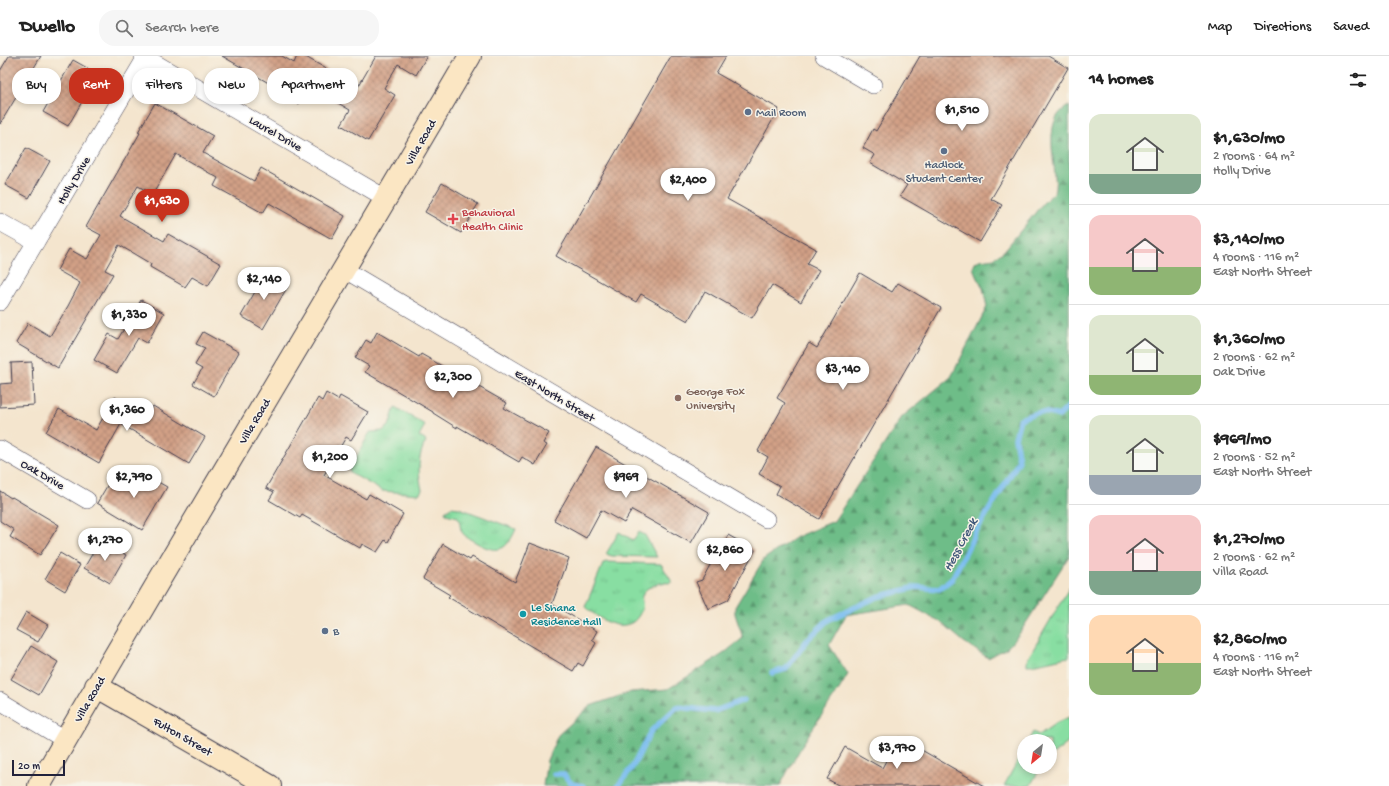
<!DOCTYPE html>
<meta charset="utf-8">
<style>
:root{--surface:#fff;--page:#f6f6f6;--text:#222;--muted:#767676;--line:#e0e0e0;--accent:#c8321e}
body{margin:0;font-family:"Gochi Hand",sans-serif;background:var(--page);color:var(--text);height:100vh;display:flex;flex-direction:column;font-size:15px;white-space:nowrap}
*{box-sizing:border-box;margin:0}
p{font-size:13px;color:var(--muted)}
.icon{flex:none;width:22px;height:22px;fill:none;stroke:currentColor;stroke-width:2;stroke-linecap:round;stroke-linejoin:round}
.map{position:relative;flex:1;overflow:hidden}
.side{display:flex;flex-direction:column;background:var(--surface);width:320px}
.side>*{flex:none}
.guide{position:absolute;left:12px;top:12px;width:380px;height:36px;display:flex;gap:8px}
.needle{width:26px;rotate:210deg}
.tools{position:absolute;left:1017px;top:678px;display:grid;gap:8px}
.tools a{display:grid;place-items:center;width:40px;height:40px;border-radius:50%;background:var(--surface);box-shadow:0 2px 6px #0003;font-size:20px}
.scale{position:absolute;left:12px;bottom:10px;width:53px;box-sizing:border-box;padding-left:4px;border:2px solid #22223b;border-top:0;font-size:11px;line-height:14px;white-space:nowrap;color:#22223b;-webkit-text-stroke:3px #f7f3e8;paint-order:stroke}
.price{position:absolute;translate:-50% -34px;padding:0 9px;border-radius:14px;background:#fff;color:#222;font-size:13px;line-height:26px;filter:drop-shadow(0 1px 2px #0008)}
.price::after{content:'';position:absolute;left:50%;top:24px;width:12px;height:9px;margin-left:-6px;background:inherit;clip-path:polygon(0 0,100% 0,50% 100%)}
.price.current{background:var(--accent);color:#fff}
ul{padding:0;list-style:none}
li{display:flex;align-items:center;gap:12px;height:100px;padding:0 20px}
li+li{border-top:1px solid var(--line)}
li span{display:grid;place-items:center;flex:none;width:112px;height:80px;border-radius:12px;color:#555}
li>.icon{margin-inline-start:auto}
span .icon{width:48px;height:48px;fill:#fffc;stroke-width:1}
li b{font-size:17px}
h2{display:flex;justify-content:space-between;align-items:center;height:48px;padding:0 20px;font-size:17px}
.pill{padding:0 14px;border-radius:16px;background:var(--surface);box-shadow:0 2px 6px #0003;font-size:14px;line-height:36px}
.pill.current{background:var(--accent);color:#fff}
header{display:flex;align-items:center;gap:24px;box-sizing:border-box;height:56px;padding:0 20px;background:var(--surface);border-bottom:1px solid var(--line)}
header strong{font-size:19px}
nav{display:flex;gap:22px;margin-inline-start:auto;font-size:14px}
.search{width:280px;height:36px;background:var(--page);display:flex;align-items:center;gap:10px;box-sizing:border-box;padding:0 14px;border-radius:16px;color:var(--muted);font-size:15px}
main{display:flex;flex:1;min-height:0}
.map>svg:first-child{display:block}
.grass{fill:url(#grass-tufts);stroke:#55806e}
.forest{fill:url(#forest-firs);stroke:#487062}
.pitch{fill:#88dea2;stroke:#55806e}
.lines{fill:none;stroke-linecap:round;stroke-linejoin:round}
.stream{stroke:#7abdf0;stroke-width:5.5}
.building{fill:url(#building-cross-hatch)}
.street-casing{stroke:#423f51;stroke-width:18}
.secondary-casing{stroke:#423f51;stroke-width:24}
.street{stroke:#fff;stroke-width:17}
.secondary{stroke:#fbe6c3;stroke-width:22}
.service-dot{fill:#5c6f8a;stroke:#f7f3e8;stroke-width:1.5}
.health-dot{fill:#e0444e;stroke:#f7f3e8;stroke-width:1.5}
.education-dot{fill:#8d6e63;stroke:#f7f3e8;stroke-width:1.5}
.culture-dot{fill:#0f9aa8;stroke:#f7f3e8;stroke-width:1.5}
.labels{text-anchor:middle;stroke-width:3;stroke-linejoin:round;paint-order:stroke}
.service-label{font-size:12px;fill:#4e5e75;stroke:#f7f3e8;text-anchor:start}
.street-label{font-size:12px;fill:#22223b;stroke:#f7f3e8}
.health-label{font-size:12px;fill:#be3a42;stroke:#f7f3e8;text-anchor:start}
.education-label{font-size:12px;fill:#785e54;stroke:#f7f3e8;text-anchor:start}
.culture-label{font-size:12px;fill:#0d838f;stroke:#f7f3e8;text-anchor:start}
.water-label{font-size:13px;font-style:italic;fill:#41587a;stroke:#f7f3e8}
</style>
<header>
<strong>Dwello</strong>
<div class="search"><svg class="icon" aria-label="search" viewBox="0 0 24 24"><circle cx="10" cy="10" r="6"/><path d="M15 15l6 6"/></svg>Search here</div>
<nav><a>Map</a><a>Directions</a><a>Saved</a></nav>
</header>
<main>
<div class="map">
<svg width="1069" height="730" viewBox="0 0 1069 730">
<defs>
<pattern id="grass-tufts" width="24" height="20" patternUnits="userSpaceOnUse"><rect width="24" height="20" fill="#88dea2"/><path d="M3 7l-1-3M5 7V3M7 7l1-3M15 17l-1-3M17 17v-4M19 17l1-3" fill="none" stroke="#75be8c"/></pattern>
<pattern id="forest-firs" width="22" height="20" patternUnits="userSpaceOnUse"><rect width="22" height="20" fill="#6ebd88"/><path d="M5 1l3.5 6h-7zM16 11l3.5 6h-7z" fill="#5a9970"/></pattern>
<pattern id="building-cross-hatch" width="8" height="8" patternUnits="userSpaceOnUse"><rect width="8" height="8" fill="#d2a086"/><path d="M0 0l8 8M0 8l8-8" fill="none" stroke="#aa826f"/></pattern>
</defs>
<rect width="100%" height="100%" fill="#f7f3e8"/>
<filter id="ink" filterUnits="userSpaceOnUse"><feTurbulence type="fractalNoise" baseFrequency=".025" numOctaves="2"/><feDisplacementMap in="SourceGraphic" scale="8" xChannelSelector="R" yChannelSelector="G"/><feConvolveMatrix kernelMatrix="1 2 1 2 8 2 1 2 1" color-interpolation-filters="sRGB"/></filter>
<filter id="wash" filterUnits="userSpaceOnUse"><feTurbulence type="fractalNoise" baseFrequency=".012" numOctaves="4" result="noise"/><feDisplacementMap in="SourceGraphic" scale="16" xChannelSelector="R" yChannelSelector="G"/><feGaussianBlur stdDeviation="0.9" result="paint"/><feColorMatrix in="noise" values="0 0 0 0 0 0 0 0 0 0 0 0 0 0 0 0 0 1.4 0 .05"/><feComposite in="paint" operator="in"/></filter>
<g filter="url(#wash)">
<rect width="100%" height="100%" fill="#f4e5ce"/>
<path class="grass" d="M395 351 425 369 419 380 426 385C417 401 418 416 422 434L419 438 382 435 351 417 349 414 370 376 382 375 389 370Z
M451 451 459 452 516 473C507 494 498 499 477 487 472 484 465 481 462 476 459 471 461 466 458 461L446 458 445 455Z
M619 476 633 484 639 476 645 479 657 501 612 500 606 498Z
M606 506 661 508 672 526C668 528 665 526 660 527 655 529 647 531 644 536 639 542 644 547 642 553 640 558 637 563 633 566 616 576 598 561 585 551L603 508Z
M1069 532V601C1060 602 1032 610 1027 609V604Z"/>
<path class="forest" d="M1069 50V500L1019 578 1007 592 988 602 964 586 939 565 909 549 846 559 829 589 848 618C837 639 822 658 809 678 799 695 789 712 780 730H543L547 704 558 679 590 650 631 636 668 633 723 598 743 582 735 558V551L764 503 796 481 834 465 902 361 951 321 987 251 983 232 973 212 975 206 980 204 994 202 1004 195 1044 146 1054 137C1055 132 1056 126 1055 121 1054 99 1043 62 1069 50Z"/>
<path class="pitch" d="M1069 661V686L1050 701V685H1028L1033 676 1039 679 1056 667Z
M1024 693V711H1041L1030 730H1004Z"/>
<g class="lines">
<path class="stream" d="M772 617 786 613 808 583 828 564 877 541 916 531 939 533 952 523 975 477 1019 405 1015 382 1020 363C1036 356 1042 354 1059 360L1069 350
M554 718H563L572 728 583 730
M618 730 633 710 651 675 677 651 715 655 744 644"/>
</g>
<g id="blocks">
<path class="building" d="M9 0H41L0 68V15Z
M222 0H282L294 7 297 0H304L358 31 376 0H427L416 19 398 8 384 32 395 39 368 85 341 69 350 54 309 30 299 48 277 35 279 33Z
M671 0H726L716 17 779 53 727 143 816 193 807 208 819 214 801 246 772 229 752 262 705 235 688 265 641 238 636 246 556 200Z
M920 0H1048L1068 12 991 143 1002 149 980 186 900 140 907 129 870 107 875 99 863 92 873 73 876 75Z
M73 4 98 18 68 70 43 56Z
M155 47 213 80 203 97 254 125 261 112 345 160 332 183 269 147 263 157 214 130 218 122 176 98 153 138 138 130 120 160 164 185 168 178 221 208 208 230 192 221 185 231 150 211 151 208 119 189 105 214 113 218 58 312 16 287 28 267 50 280 68 250 80 227 57 214 69 193 87 203 101 179 86 171 140 77 138 76Z
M26 92 50 105 29 142 5 129Z
M442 127 478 148 461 177 425 156Z
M266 217 288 230 263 273 241 260Z
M860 217 892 236 898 227 941 252 819 463 776 438 780 430 759 418 768 401 758 395 785 347 777 342 809 287 817 292Z
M141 244 164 257 147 287 138 282 117 317 94 304 109 278 118 283Z
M203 276 239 296 214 340 193 328 202 313 195 309 205 292 196 288Z
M377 276 419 301 421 298 507 347 504 352 549 377 543 387 547 389 535 409 522 401 519 406 457 370V372L433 357V356L365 316 369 310 355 302 366 284 371 287Z
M32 306 34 349 0 351V328L12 327 11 307Z
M326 337 338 344 340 340 368 356 351 384 346 381 324 419 366 443 369 438 403 458 388 486 385 484 377 496 362 488 360 492 302 459 300 462 269 444 274 436 266 432 318 342 322 345Z
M115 341 147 360 153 350 205 381 189 408 121 368 99 407 46 376 59 353 96 374Z
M596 391 709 456 691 487 632 454 624 467 601 454 586 482 554 464Z
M137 414 167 431 142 474 97 447 110 425 125 433Z
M0 435 11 442 12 441 59 469 40 499 10 481 14 474 0 465Z
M728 479 755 494 728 544 708 553 696 526 702 524 719 492 721 493Z
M530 487 569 502 552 548 597 575 592 584 596 587 583 610 578 607 573 615 448 541 450 539 423 523 443 488 470 504 472 501 515 526Z
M98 488 105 492 107 488 126 499 110 527 84 512Z
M60 497 80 509 65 535 45 523Z
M26 556 48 569 38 586 16 574Z
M31 590 58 606 39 639 11 623Z
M899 681 984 730H840L827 723 845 691 882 712Z"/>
</g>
</g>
<g filter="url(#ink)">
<use href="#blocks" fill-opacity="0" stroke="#423f51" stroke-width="1"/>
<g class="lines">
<defs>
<path id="street" d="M143 0 387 143
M824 0 873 29
M0 166 36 186
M345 214 766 463
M0 246 146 1
M0 393 87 444
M0 645 65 684"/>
<path id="secondary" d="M96 630 270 730
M39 730C180 485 327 244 470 0"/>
</defs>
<use href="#street" class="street-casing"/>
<use href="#secondary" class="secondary-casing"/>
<use href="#street" class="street"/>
<use href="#secondary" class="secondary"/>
</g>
</g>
<g class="service-dot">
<circle cx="748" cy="56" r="4"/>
<circle cx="944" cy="95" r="4"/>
<circle cx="325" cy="575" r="4"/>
</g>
<path class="health-dot" d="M451 157h4v4h4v4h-4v4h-4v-4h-4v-4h4z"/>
<circle class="education-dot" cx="678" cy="342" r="4"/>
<circle class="culture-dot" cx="523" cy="558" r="4"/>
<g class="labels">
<g class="service-label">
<text x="756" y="60">Mail Room</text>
<text x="944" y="112" text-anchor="middle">Hadlock<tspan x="944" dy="14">Student Center</tspan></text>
<text x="333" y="579">B</text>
</g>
<g class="street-label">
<text transform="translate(276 77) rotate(30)" y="4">Laurel Drive</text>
<text transform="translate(420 86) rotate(-60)" y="4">Villa Road</text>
<text transform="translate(73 124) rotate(-59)" y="4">Holly Drive</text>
<text transform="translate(555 339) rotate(31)" y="4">East North Street</text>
<text transform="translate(254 365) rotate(-59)" y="4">Villa Road</text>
<text transform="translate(43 418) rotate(30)" y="4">Oak Drive</text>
<text transform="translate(89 643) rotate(-60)" y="4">Villa Road</text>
<text transform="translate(183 680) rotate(30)" y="4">Fulton Street</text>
</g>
<g class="health-label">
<text x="462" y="160">Behavioral<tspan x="462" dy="14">Health Clinic</tspan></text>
</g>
<g class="education-label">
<text x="686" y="339">George Fox<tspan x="686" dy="14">University</tspan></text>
</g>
<g class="culture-label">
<text x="531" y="555">Le Shana<tspan x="531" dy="14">Residence Hall</tspan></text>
</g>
<g class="water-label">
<text transform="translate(959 488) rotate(-62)" y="5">Hess Creek</text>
</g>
</g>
</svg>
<div class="tools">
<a><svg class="needle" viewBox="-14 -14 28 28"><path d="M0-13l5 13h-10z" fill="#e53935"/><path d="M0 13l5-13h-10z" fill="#767676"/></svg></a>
</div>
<div class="scale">20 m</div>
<b class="price" style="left:962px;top:76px">$1,510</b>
<b class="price" style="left:688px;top:146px">$2,400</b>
<b class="price current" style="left:162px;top:167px">$1,630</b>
<b class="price" style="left:264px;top:245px">$2,140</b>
<b class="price" style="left:129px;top:281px">$1,330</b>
<b class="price" style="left:843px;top:335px">$3,140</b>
<b class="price" style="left:453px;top:343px">$2,300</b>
<b class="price" style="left:127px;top:376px">$1,360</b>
<b class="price" style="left:330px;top:423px">$1,200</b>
<b class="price" style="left:134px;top:443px">$2,790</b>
<b class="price" style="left:626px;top:443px">$969</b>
<b class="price" style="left:105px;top:506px">$1,270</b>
<b class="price" style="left:725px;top:516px">$2,860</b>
<b class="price" style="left:897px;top:714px">$3,970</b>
<div class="guide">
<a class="pill">Buy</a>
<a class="pill current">Rent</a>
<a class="pill">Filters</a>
<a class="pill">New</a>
<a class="pill">Apartment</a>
</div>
</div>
<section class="side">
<h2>14 homes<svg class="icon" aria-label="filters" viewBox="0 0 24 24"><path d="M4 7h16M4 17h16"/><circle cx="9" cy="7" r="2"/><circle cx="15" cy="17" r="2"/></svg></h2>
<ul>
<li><span style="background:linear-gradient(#dfe7d0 75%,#7fa58c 0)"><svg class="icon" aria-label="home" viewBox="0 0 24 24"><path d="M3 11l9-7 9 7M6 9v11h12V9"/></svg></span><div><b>$1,630/mo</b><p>2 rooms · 64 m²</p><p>Holly Drive</p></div></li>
<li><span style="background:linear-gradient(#f6c9c9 65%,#8fb573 0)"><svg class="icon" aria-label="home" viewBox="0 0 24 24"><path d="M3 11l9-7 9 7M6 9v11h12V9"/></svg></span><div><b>$3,140/mo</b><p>4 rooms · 116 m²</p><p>East North Street</p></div></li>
<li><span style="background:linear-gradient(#dfe7d0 75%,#8fb573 0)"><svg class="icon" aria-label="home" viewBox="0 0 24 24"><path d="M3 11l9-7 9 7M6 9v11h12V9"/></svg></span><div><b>$1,360/mo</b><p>2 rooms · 62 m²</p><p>Oak Drive</p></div></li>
<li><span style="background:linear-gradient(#dfe7d0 75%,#9aa5b1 0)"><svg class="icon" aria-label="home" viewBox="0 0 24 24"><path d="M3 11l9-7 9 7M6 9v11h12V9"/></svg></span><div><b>$969/mo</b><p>2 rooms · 52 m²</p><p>East North Street</p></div></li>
<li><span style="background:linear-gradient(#f6c9c9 70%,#7fa58c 0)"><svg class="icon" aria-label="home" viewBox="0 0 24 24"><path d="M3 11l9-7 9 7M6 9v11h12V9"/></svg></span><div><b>$1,270/mo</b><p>2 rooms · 62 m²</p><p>Villa Road</p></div></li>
<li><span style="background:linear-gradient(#ffd9b3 60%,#8fb573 0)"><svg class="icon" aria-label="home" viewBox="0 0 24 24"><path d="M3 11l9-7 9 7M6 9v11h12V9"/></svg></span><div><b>$2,860/mo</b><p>4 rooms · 116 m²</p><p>East North Street</p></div></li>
</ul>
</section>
</main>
